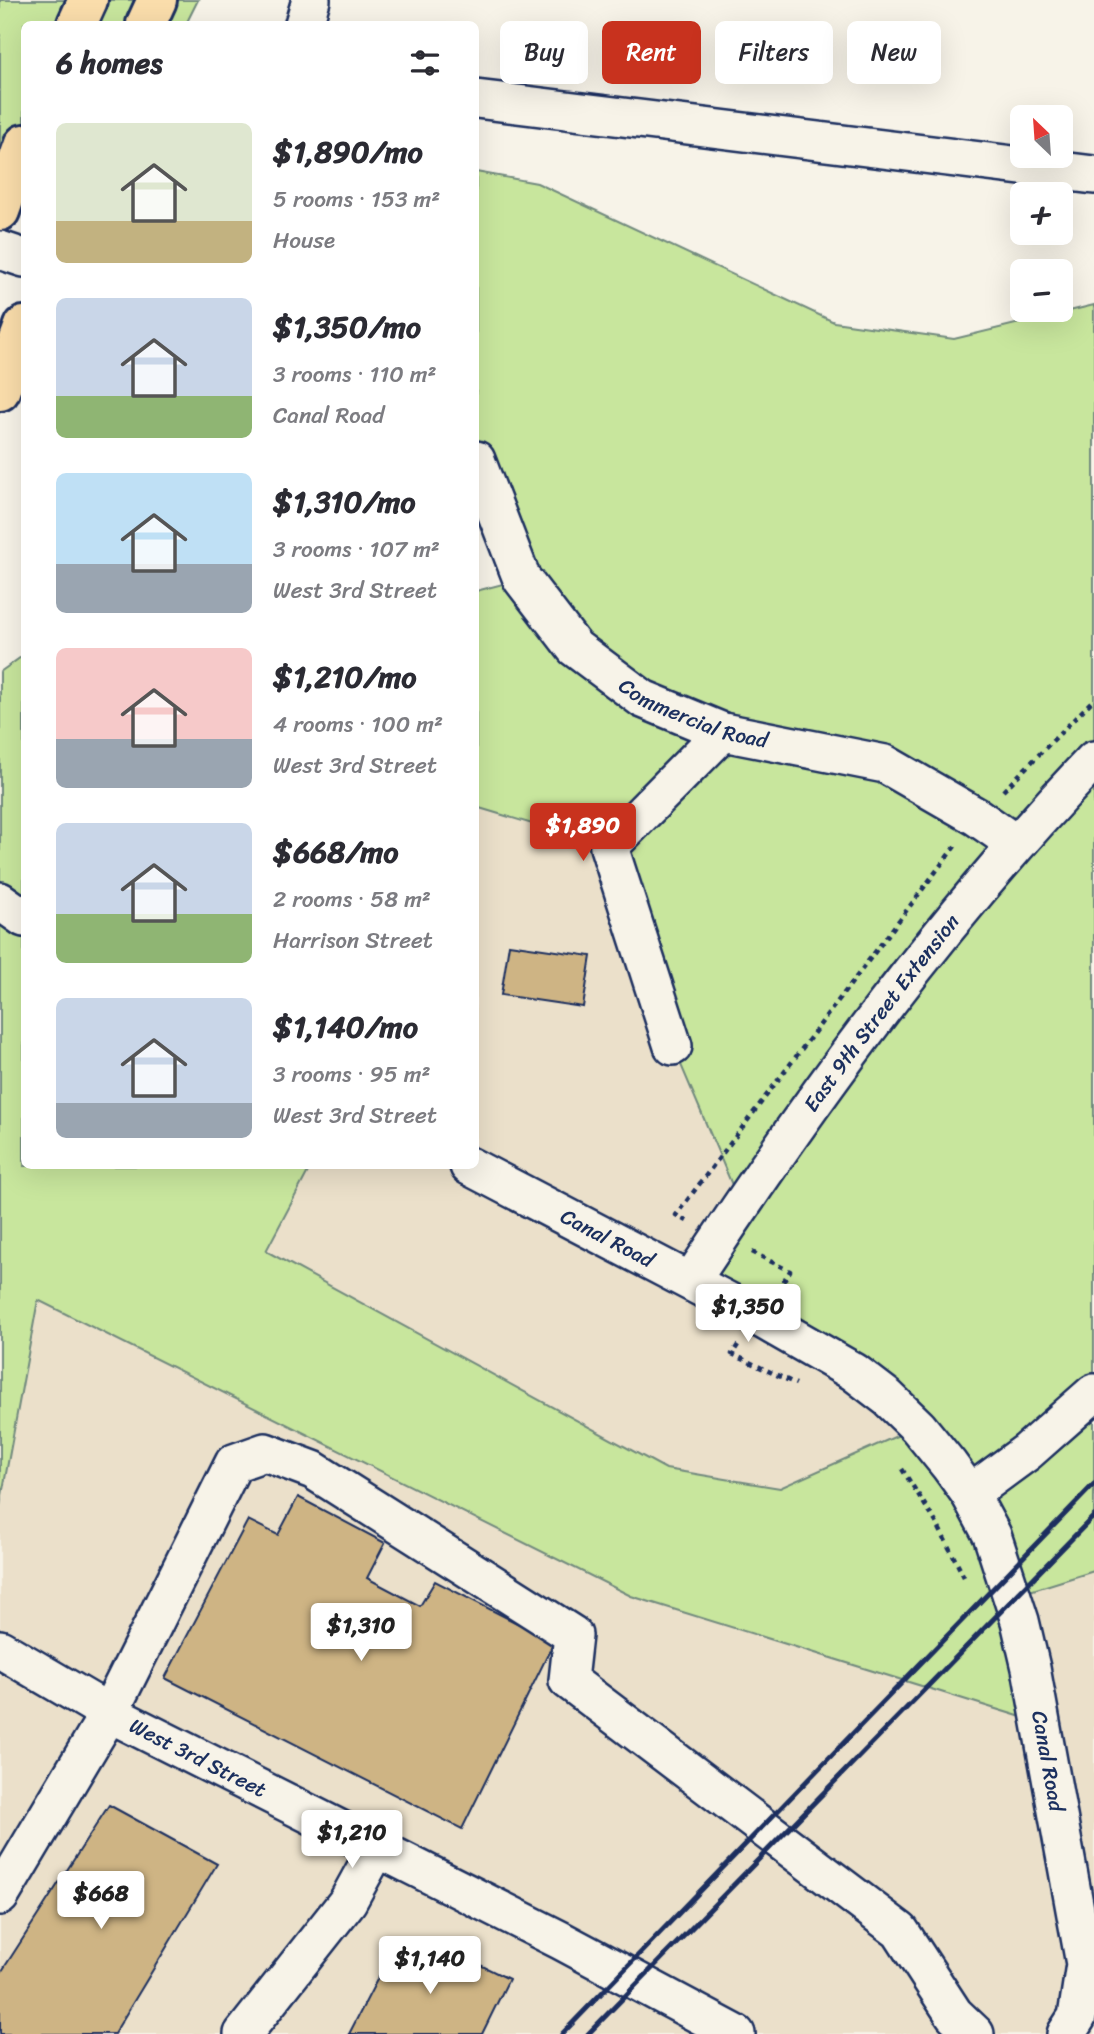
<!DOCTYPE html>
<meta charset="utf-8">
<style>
:root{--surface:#fff;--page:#f7f7f7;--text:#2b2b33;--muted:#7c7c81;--accent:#c8321e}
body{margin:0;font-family:Sriracha,sans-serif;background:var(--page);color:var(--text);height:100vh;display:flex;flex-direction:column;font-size:26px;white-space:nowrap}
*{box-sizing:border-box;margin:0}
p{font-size:23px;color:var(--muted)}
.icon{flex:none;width:38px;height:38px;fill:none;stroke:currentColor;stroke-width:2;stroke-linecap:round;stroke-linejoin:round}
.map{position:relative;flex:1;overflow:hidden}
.drawer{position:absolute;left:21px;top:21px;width:458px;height:1148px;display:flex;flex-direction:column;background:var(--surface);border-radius:10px;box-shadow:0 7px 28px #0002}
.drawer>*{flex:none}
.hud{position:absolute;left:500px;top:21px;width:488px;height:63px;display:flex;gap:14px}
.needle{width:46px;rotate:335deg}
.buttons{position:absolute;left:1010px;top:105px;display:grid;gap:14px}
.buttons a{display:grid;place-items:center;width:63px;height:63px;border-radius:10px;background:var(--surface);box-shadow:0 7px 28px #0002;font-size:35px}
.price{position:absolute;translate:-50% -60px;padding:0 16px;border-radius:7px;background:#fff;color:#222;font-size:23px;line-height:46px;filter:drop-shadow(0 2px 4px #0008)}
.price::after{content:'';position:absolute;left:50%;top:42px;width:21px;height:16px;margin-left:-10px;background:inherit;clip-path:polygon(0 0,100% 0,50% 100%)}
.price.active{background:var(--accent);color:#fff}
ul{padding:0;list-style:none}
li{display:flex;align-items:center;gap:21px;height:175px;padding:0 35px}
li span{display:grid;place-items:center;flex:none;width:196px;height:140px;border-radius:10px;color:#555}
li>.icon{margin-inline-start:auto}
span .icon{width:84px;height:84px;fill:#fffc;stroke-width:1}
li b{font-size:30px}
h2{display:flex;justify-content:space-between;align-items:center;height:84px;padding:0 35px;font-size:30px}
.tag{padding:0 24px;border-radius:10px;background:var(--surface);box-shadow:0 7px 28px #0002;font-size:24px;line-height:63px}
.tag.active{background:var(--accent);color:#fff}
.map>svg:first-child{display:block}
.built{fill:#ebe0ca}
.green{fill:#c8e69d;stroke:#728a7e;stroke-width:2}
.building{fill:#ceb484;stroke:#1b2f5e;stroke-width:2}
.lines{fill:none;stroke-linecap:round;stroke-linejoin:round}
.minor-casing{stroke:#1b2f5e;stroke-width:42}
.highway-casing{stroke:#1b2f5e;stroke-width:44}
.path{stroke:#1b2f5e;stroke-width:4.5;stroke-dasharray:5 5;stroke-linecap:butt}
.minor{stroke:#f7f3e8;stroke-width:37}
.highway{stroke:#faddab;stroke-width:38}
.rail{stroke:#1b2f5e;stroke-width:5}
.labels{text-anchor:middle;stroke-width:5;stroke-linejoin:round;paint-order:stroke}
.street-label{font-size:21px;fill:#1b2f5e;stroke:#f7f3e8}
</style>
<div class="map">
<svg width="1094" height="2034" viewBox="0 0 1094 2034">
<rect width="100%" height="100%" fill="#f7f3e8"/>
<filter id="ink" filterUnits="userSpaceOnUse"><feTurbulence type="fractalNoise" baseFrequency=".0143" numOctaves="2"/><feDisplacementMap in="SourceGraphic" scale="14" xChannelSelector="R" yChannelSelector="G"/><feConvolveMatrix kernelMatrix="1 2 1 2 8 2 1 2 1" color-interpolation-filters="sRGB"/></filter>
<g filter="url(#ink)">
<path class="built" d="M476 807 609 847 673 1046 741 1206 918 1427 780 1488 666 1469 265 1251 311 1166H476Z
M37 1300 631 1596 1020 1593 1094 1571V2034H0V1506Z"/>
<path class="green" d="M0 0H198L186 24H24V203L0 194Z
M476 172 537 183 834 322 954 339 1094 305V1571L1020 1594 1041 1723 631 1596 38 1300 0 1506V672L24 655V1166H311L266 1251 666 1469 780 1488 917 1427 691 1281 741 1206 673 1046 609 847 476 807V591L522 579 476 460Z"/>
<path class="building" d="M509 944 591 956 583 1007 501 995Z
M298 1497 385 1543 367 1578 420 1606 435 1581 554 1642 462 1829 165 1678 248 1520 278 1535Z
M109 1805 217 1864 114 2034H0V1974Z
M399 1937 452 1966 458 1954 509 1979 482 2034H349Z"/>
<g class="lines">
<defs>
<g id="minor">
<path d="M304 24 311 0"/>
<path d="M476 99 1094 175"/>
<path d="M0 250 24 258"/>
<path id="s1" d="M476 460 522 579 575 648 643 699 723 732 885 764 977 817 1016 844"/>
<path d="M0 901 24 918"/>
<path d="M673 1046 609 847 723 732"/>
<path id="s2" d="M469 1166 758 1317 854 1372 888 1398 918 1427 949 1465 970 1494 992 1535 1020 1621 1031 1668 1085 1964 1077 2017 1066 2034"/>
<path id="s3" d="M691 1281C812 1097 942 919 1094 760"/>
<path d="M970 1494 1027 1452 1094 1393"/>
<path id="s4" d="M0 1649 109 1713 560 1940 736 2034"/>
<path d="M0 1896 109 1713 234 1463 265 1452 313 1470 573 1635 568 1680 900 1931 954 2014 975 2034"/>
<path d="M243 2034 348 1901 376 1850"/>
</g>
<path id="highway" d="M77 24 88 0
M146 24 157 0
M0 211 24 144
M0 391 24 326"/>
</defs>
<use href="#minor" class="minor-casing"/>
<use href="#highway" class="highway-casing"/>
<path class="path" d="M1003 791 1094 699
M687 1221 676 1215 956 845
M752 1252 790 1271 778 1289
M738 1345 732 1354 796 1384
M902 1469 937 1524 964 1577"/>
<use href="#minor" class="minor"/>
<use href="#highway" class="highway"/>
<path class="rail" d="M562 2034 1094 1484
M588 2034 1094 1516"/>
</g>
</g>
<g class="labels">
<g class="street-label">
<text dy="7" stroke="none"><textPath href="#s1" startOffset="352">Commercial Road</textPath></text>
<text dy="7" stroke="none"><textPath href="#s3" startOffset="329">East 9th Street Extension</textPath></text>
<text dy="7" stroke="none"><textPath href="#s2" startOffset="156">Canal Road</textPath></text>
<text dy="7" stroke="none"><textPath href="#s4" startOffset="226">West 3rd Street</textPath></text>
<text dy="7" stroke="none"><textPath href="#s2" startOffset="886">Canal Road</textPath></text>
</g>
</g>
</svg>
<div class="buttons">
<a><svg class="needle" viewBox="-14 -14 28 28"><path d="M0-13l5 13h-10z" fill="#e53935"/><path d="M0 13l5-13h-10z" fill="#7c7c81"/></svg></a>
<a>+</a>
<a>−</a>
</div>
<b class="price active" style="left:583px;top:863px">$1,890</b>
<b class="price" style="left:748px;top:1344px">$1,350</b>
<b class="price" style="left:361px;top:1663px">$1,310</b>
<b class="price" style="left:352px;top:1870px">$1,210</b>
<b class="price" style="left:101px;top:1931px">$668</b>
<b class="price" style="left:430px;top:1996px">$1,140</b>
<div class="hud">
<a class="tag">Buy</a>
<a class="tag active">Rent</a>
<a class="tag">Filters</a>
<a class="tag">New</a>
</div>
<section class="drawer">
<h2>6 homes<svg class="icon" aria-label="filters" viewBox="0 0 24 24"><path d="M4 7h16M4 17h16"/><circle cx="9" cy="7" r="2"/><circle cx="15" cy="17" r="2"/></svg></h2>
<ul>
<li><span style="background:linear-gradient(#dfe7d0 70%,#c2b280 0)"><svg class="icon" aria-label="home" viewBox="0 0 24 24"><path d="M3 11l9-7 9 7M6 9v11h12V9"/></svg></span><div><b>$1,890/mo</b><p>5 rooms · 153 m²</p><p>House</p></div></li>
<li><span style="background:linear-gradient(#c9d6e8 70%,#8fb573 0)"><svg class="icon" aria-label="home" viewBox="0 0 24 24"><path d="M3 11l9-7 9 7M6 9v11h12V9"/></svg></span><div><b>$1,350/mo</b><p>3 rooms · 110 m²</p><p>Canal Road</p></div></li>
<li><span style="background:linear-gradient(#bfe0f5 65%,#9aa5b1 0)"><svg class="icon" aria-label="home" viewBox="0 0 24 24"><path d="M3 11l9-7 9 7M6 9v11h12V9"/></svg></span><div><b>$1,310/mo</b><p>3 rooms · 107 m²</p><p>West 3rd Street</p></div></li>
<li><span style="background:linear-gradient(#f6c9c9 65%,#9aa5b1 0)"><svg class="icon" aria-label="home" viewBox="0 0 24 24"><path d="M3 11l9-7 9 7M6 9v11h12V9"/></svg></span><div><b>$1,210/mo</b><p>4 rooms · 100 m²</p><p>West 3rd Street</p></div></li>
<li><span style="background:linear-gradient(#c9d6e8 65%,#8fb573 0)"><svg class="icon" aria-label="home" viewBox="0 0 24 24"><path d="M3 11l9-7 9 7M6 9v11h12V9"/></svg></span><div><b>$668/mo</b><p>2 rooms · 58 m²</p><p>Harrison Street</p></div></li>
<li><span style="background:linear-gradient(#c9d6e8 75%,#9aa5b1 0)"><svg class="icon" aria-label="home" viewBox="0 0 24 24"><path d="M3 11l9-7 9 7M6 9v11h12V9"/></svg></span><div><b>$1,140/mo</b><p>3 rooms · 95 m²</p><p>West 3rd Street</p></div></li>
</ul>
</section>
</div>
